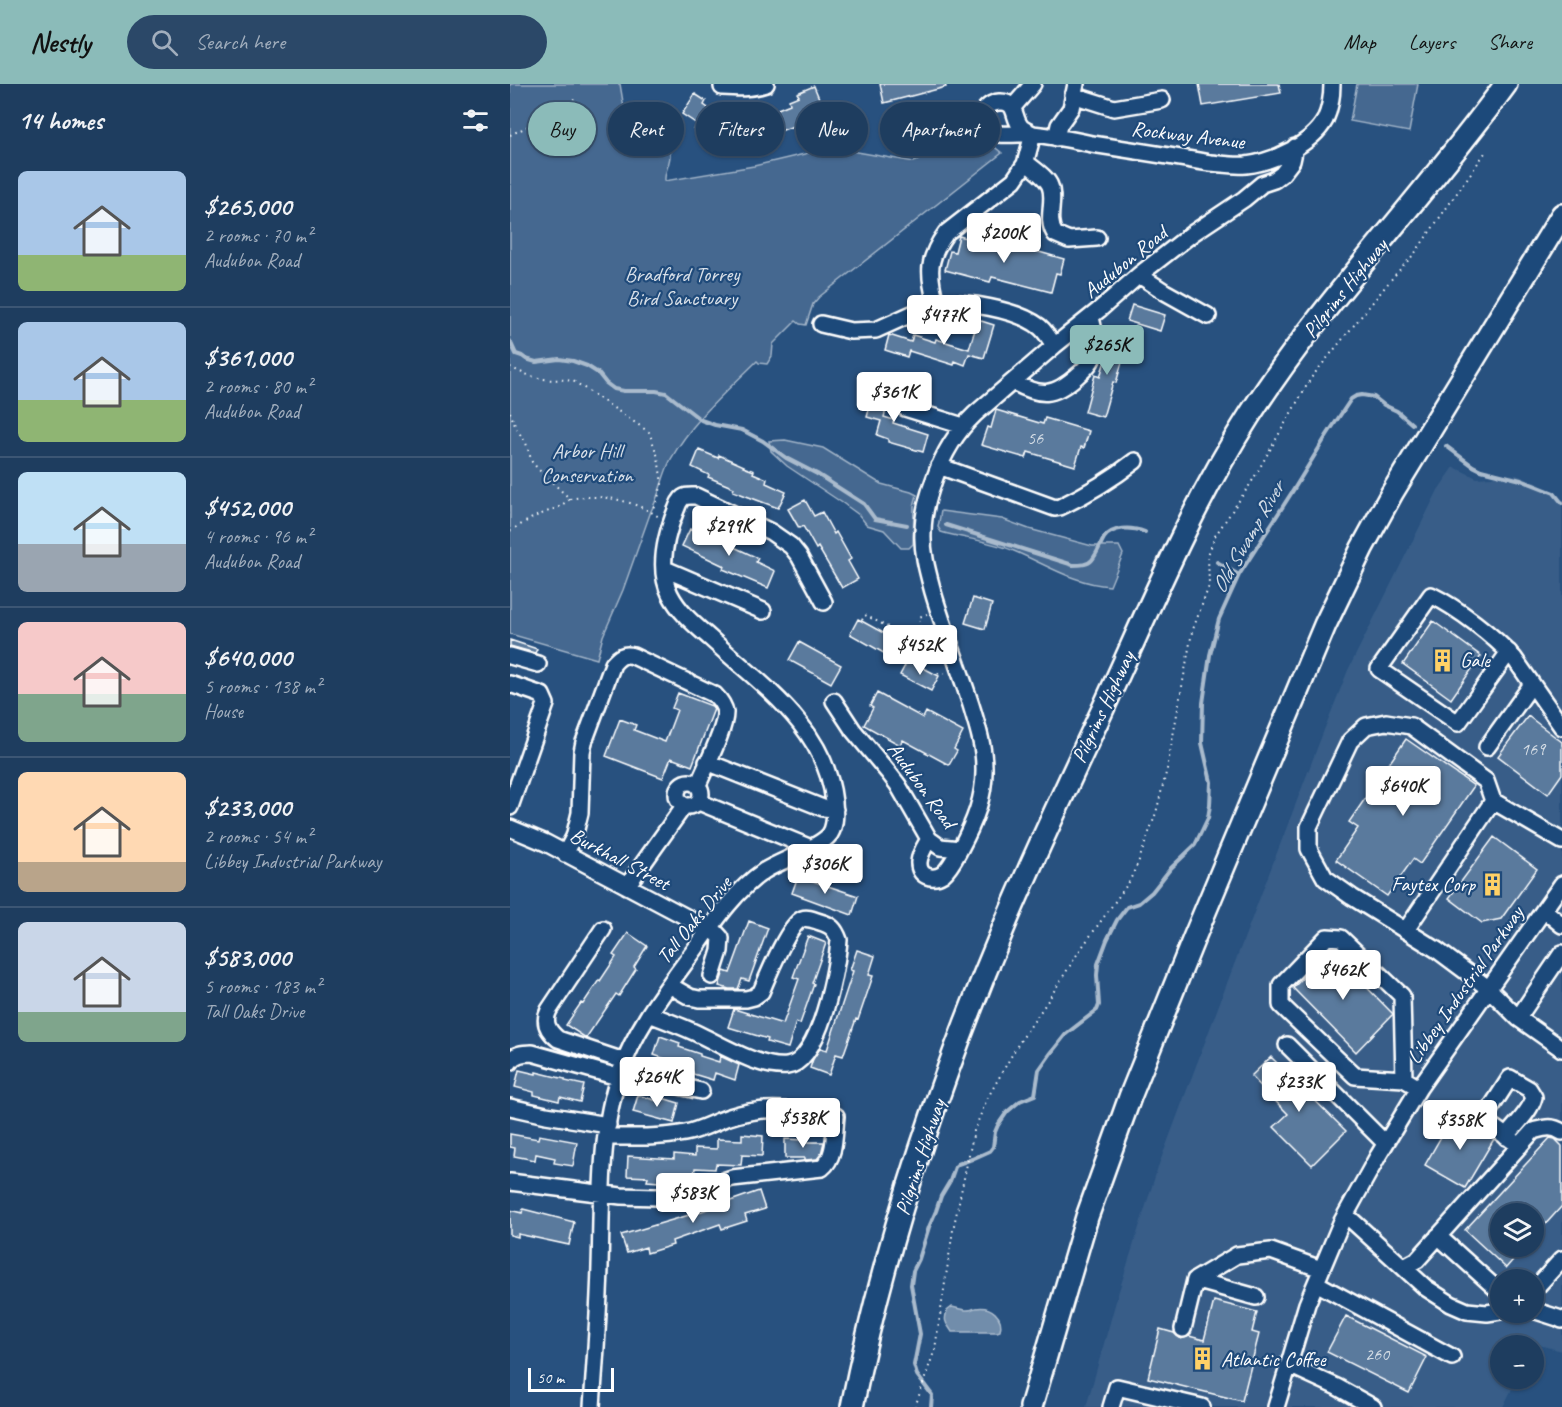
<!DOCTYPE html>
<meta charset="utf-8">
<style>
:root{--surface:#1e3d5f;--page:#2b4868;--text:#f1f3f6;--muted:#a1aebd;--line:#3c5674;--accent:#8bbbb9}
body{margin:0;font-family:Caveat,sans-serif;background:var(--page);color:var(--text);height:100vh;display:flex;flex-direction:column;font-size:22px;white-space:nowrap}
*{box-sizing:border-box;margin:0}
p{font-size:20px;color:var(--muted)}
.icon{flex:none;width:33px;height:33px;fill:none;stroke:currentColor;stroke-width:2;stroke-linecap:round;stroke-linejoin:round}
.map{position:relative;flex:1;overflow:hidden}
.drawer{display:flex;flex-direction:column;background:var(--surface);width:510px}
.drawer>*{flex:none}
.guide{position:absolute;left:18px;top:18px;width:570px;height:54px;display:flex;gap:12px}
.tools{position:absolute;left:980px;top:1119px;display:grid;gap:12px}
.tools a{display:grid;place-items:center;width:54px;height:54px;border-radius:50%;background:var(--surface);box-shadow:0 2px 4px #0004,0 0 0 2px var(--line);font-size:30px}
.scale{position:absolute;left:18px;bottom:15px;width:86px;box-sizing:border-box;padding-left:6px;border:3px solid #fff;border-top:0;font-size:16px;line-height:21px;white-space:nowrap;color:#fff;-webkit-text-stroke:4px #1f4a7a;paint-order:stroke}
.price{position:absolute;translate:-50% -51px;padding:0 14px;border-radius:6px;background:#fff;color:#222;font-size:20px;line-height:39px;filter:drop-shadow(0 2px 3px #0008)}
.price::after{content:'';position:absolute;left:50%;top:36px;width:18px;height:14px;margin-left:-9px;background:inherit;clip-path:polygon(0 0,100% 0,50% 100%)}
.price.selected{background:var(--accent);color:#111}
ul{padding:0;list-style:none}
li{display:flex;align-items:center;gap:18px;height:150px;padding:0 18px}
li+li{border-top:2px solid var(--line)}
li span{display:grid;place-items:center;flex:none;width:168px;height:120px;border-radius:9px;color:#555}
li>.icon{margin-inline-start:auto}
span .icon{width:72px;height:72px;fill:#fffc;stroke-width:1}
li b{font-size:26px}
h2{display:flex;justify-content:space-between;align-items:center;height:72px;padding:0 18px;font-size:26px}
.chip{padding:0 21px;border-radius:27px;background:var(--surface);box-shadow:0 2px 4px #0004,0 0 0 2px var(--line);font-size:21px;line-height:54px}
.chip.selected{background:var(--accent);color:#111}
header{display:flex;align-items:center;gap:36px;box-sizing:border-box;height:84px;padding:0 30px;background:var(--accent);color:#111}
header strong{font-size:28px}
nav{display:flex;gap:33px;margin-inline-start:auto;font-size:21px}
.search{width:420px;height:54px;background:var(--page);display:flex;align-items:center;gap:15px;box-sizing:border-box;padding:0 21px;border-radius:33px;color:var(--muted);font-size:22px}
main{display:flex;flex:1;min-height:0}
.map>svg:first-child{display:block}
.built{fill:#375d88;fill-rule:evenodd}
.green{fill:#446890;stroke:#a2b4c8;stroke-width:1.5}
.water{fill:#718dab;stroke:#aabbcd;stroke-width:1.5}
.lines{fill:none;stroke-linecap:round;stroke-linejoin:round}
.stream{stroke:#aabbcd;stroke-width:4}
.building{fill:#5a7a9d;stroke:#fff;stroke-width:1.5}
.minor-casing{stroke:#fff;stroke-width:20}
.highway-casing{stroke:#fff;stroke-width:26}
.path{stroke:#fff;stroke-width:2;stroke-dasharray:1.5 4.5;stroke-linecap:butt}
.minor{stroke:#1f4a7a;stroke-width:15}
.highway{stroke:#1f4a7a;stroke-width:21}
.labels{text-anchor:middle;stroke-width:4.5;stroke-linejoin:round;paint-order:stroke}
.number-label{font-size:18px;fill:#d6dee6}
.street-label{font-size:21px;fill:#fff;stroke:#1f4a7a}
.park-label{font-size:21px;fill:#dae1e9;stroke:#1f4a7a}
.poi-label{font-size:21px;fill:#fff;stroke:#1f4a7a;text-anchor:start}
.water-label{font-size:22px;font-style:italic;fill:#d4dde6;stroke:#1f4a7a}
</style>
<header>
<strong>Nestly</strong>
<div class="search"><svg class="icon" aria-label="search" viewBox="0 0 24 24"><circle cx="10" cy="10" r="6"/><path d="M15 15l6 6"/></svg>Search here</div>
<nav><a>Map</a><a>Layers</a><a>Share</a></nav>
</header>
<main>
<section class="drawer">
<h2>14 homes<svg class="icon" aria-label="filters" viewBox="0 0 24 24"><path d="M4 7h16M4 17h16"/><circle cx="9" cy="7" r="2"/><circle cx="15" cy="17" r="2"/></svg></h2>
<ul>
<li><span style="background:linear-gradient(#a9c7e8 70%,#8fb573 0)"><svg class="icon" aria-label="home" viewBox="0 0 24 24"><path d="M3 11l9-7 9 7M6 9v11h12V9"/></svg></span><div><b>$265,000</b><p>2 rooms · 70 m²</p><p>Audubon Road</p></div></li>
<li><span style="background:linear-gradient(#a9c7e8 65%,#8fb573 0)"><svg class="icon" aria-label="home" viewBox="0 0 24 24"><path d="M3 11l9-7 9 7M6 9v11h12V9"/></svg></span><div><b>$361,000</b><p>2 rooms · 80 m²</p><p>Audubon Road</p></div></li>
<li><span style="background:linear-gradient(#bfe0f5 60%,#9aa5b1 0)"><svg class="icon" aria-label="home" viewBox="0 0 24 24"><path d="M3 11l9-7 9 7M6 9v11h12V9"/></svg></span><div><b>$452,000</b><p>4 rooms · 96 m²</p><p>Audubon Road</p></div></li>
<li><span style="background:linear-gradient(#f6c9c9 60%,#7fa58c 0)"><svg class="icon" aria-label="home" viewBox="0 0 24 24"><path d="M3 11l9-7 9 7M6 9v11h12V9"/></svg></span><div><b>$640,000</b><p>5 rooms · 138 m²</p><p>House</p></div></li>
<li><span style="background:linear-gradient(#ffd9b3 75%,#b9a48a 0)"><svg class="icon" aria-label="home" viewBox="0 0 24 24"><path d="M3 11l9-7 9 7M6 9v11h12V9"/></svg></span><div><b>$233,000</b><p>2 rooms · 54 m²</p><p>Libbey Industrial Parkway</p></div></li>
<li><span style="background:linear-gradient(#c9d6e8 75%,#7fa58c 0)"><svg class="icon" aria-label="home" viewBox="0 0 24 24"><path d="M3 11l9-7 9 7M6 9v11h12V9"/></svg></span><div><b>$583,000</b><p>5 rooms · 183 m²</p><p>Tall Oaks Drive</p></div></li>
</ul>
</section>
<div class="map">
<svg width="1052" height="1323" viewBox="0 0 1052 1323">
<rect width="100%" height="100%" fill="#28517f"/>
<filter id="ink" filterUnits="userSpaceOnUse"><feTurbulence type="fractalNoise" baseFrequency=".0167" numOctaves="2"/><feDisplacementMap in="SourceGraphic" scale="12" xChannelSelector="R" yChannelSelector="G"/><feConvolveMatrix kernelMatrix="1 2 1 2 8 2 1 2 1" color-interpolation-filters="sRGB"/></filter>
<g filter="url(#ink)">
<path class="built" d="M944 383 967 394 981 393 991 390 1007 391 1029 400 1052 417V1267L1025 1260 1023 1264V1262H990V1294L1007 1295 993 1323H576L608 1210 648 1083 722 886 814 646 838 586 928 406ZM990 1130H1023V1162H990ZM990 1196H1023V1228H990Z"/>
<path class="green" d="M0 0H110L116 36C119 36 122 35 125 35 143 36 159 52 160 69 161 79 154 87 155 97L244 82 303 68 330 65 404 78 436 64 482 61 492 69 309 213 303 220 296 241 290 240 286 237 263 260 262 272 257 280 249 279 247 277C217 307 182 337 161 375 152 392 150 411 141 427L113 506 93 552 87 575 0 550Z
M847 0H908L899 48 840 37Z
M275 356 313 364 371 400 401 408 407 411 404 422 403 460 399 464H391L374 446 357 441 349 431 334 420 277 382 261 367 259 357Z
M431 427 492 435 519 445 582 462H609L613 470 600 502C565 500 535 480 504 467 481 457 455 455 431 448L428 443Z"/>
<path class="water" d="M442 1223C447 1224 452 1226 457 1226 465 1226 459 1225 466 1224 481 1221 494 1233 490 1247L487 1248H442C437 1239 433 1239 437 1227Z"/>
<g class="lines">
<path class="stream" d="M0 257 6 270 12 272 16 275 26 278 49 275 63 277 77 282 88 289 96 299 104 305 114 307H146L156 309 191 336 205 341 232 346 253 357 276 374 307 390 354 420 365 435 397 441
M936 362 963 382 971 386 1011 396 1044 409 1052 419
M436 441 563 481C570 481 578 481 582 476 587 470 590 461 594 454 603 442 622 443 635 448
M707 478 729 491
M421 1323 422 1311 407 1291 404 1281 410 1250 401 1201 403 1187 409 1175 419 1143 426 1127 431 1112 440 1097 445 1083 448 1080 462 1075 480 1067 483 1063 485 1048 488 1041 497 1028 510 1017 525 1011 529 986 541 969 556 950 587 926 589 921 587 891 588 880 597 856 607 836 617 823 629 819 642 808 661 784 685 761 698 734 700 721 701 698 692 659 693 619 700 571 709 535 729 491 784 405 817 351 841 315 846 312 852 311 864 313 874 321 887 327 902 340"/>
</g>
<path class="building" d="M370 0H435L436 3 374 19Z
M689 0H769L771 9 693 22Z
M304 2 313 24 290 33 292 39 270 47 263 27 280 20 279 16 289 12 287 9Z
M185 10 196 17 194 21 205 29 202 34 225 49 214 66 184 46 187 40 172 30Z
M449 152 496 164 497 159 554 175 550 190 546 189 541 208 482 193 480 198 435 186 440 167 445 168Z
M622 221 655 231 650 247 617 237Z
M468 236 484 241 474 274 459 270 455 281 445 277 444 281 399 267 397 273 375 266 379 251 401 258 403 251 425 258 426 255 459 265Z
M603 250 619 254 606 299 603 298 593 333 575 328 585 291 590 293Z
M366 300 382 305 374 333 384 336 383 339 418 350 413 368 378 358V355L367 351 371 337 357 333Z
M486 326 533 340 535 334 579 347 574 364 571 363 565 382 518 368 516 374 471 361 477 343 481 344Z
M189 366 208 374 209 371 234 382 233 383 244 387 243 389 257 395 256 399 276 408 268 424 223 407 224 404 198 393 199 391 182 383Z
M295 416 304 432 312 428 324 450 326 448 341 475 338 477 348 495 332 504 308 463 306 465 293 442 289 444 278 425Z
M180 445 198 453 200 449 225 460 224 463 248 474 246 478 265 487 258 504 213 485 214 482 172 462Z
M463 514 482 520 475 545 455 539Z
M348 535 388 557 379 572 340 550Z
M923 537 971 572 941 615 893 580Z
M0 556 27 565 25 569 0 562Z
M289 558 331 581 321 599 279 576Z
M398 576 429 592 421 607 390 591Z
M168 609 202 622 204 625 182 682 161 674 153 694 96 672 110 635 126 641 124 646 155 658 167 626 162 624Z
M367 609 413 634 416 628 453 648 444 665 447 667 439 681 393 656 390 661 354 641 363 624 360 622Z
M1018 632 1052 658V690L1038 710 988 672Z
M896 655 964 702 910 780 903 775 877 812 826 776 848 744 839 738Z
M984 753 1027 785 991 835 972 839 939 814Z
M288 792 348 812 342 831 282 809Z
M239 837 258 844 239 897 232 895 228 905H219L209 902 214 887 220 889Z
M118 849 137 862 124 883 126 885 109 912 106 910 76 954 56 941 71 919 73 920 89 896 90 897 106 873 103 871Z
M298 852 316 859 302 899 304 900 290 940 286 938 278 964 257 958 258 955 218 943 224 925 273 940 289 895 283 893Z
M347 866 365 872 359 891 363 892 348 936 346 935 333 972 326 970 319 991 300 984 303 975 310 964 317 966 343 887 340 886Z
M820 866 883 930 846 968 783 904Z
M150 952 170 959 169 963 190 970V972L209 978 210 972 229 981 225 996 205 989 203 996 183 990V988L163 981 164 978 144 971Z
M761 973 836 1047 802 1081 764 1043 778 1030 741 992Z
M9 986 26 990V988L55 995V997L74 1001 70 1018 50 1013 49 1017 24 1011V1008L5 1003Z
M128 1011 148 1017 149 1013 169 1019 164 1039 123 1028Z
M944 1030 967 1043 984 1055 955 1104 915 1081Z
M0 1050 28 1055 29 1051 67 1058 63 1082 44 1079 45 1074 26 1070 25 1076 4 1072 5 1064 0 1063Z
M232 1050 253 1052 252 1072 232 1071 231 1081 206 1080 205 1085 185 1084 184 1091 163 1090 162 1099 137 1097 138 1093 117 1092 118 1072 164 1075V1070L185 1072V1064L207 1065V1055L232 1056Z
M1040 1054 1045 1055 1052 1062V1122L1023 1154V1130H990V1162H1015L996 1184 955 1146Z
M275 1055 295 1056V1058H314L311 1070 307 1075 295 1076V1074H275Z
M249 1107 255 1125 235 1131 237 1137 212 1145 210 1140 162 1157 163 1161 137 1169 136 1163 117 1169 111 1151 186 1129Z
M13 1125 64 1138 59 1161 8 1150V1153L0 1151V1126L12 1129Z
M704 1217 747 1228 742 1248 749 1250 732 1317 638 1294 650 1245 664 1249 667 1252 671 1255 679 1252 694 1256Z
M836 1232 917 1273 899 1309 817 1268Z"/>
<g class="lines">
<defs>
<path id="minor" d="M212 3C227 4 241 5 256 0
M563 11 604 24 652 16
M503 23 523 0
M382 47 416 44 471 32
M523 50C519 48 514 46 511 43 502 33 508 17 489 18 475 19 463 38 478 47 489 53 511 49 523 50 543 52 563 56 582 60 621 66 660 72 700 79 712 80 724 82 736 81 763 78 802 60 815 36 820 25 822 12 822 0
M523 50 515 80 504 96 436 149C417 175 418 190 426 219 454 217 507 225 530 243 536 248 540 255 544 262
M546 54 549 41 561 24 566 0
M516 78C523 85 537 93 540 102 546 116 535 135 545 150L559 156 587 154
M629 191 655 208 698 232
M311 240 341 247 366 246 426 219
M503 298C531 313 543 313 567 292 575 285 583 278 585 266 587 255 583 244 581 233
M395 324 453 342
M429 382 545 424 550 423C577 410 602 395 625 377
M155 485 253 527
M999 568 948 639 869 585 921 511C948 524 984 552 1004 574L1052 643
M0 572 28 580
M0 600 32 611 36 620 0 723
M324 617 343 646 378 688 388 701 419 755 430 763 450 765C464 739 475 713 474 683 474 662 467 641 461 621 449 583 434 546 423 508 418 489 412 469 413 449 413 432 418 412 424 396 433 370 445 349 465 330L544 262 589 226 629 191 683 149 734 115 752 100 764 96 772 90 782 77 785 63
M977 663 1022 600
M197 678 313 724 325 725
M167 710a12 12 0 1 1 24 0a12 12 0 1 1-24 0Z
M189 718 301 764
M0 744 36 759 178 834 198 848
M419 755C415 762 410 769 409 778 408 792 422 797 433 790 440 784 445 774 450 765
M1052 757 983 717 976 697 901 642 876 638 856 642 840 657 799 743V765L815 794 842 813 927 866 978 904 1008 934 1052 869
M55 770 64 753 70 729 72 668 74 658 103 580C109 573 114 569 123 572L205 611C210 616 214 621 215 628 216 644 195 684 188 701
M117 802 174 722
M1034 826 1052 841
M201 843 211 854 210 867 202 892
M93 845 39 926C33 938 38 947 48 955L114 977
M896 846 983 717
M139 930C155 936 171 942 186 949 210 960 250 985 277 982 310 979 327 883 329 856 325 845 321 841 310 838 304 836 298 833 292 835 279 840 257 894 251 908L244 913 236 915H189L180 913 159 901
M1008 934 1052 965
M777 961 875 1059
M0 978C4 970 13 969 22 969L108 993
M111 986 146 997 191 1007
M894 995 892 912 831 854 817 853 771 901V921L845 992 894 995 909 1004
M0 1023 36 1031 98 1041
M96 1053C122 1053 150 1054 175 1049 191 1046 204 1038 219 1033 240 1026 261 1024 283 1027
M996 1053C1005 1041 1021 1027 1024 1013L1019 1005 1000 994 973 1036 1010 1062
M0 1098 111 1112 148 1113 183 1107 222 1094 312 1084C326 1073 324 1049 326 1032
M836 1131 916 1204 941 1220 957 1227 977 1229 990 1227
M928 1152 990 1208
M894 1183 907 1176 1023 1047C1034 1044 1042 1041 1052 1048
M685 1196 746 1213
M806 1199 942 1273
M1023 1207 1052 1175
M1023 1226 1048 1234 1052 1236
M673 1245 685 1196 727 1171 761 1167 811 1185
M779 1281 827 1303 863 1323
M82 1323C85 1276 89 1229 90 1182 92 1120 89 1047 110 989 126 942 157 904 186 864 205 837 226 806 254 787 271 776 310 764 320 750 326 741 325 728 324 718 316 643 251 601 200 554 185 541 169 528 160 510 147 484 156 451 166 426 168 422 168 419 171 416 174 411 180 412 186 412L261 448 281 462 289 472 314 518
M601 1323 607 1303 692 1323
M766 1323 797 1220 831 1139 868 1072 909 1004 1052 800"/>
<path id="highway" d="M342 1323C375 1157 430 994 496 838 526 767 559 697 592 627 638 527 680 424 739 332 815 214 914 113 996 0
M521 1323 577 1133 620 1013 684 854 815 541 852 464 882 409 1052 131"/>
</defs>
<use href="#minor" class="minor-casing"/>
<use href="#highway" class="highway-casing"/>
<path class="path" d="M0 51 33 35 66 15
M0 283C11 289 22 293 34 295 45 297 54 294 65 298L139 348 148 373 152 400 147 417 141 427
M0 328 6 344 16 359 22 378 28 385 60 415C89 409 124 416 149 433
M0 447 24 433 49 423 60 415
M352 536 355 531 391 550 399 558 418 571
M396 555 410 543 409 533 417 530
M402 576 408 577 414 580
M411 578 424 565
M428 590 429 589 438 590
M405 1323 425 1265 443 1146 464 1047 477 1015 507 962 539 915 568 869 619 798 628 779 646 729 657 685 682 548 699 502 698 471 705 452 741 399 801 294 884 192 905 169 977 66"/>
<use href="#minor" class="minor"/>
<use href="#highway" class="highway"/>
</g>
</g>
<defs>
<symbol id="building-bare" viewBox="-9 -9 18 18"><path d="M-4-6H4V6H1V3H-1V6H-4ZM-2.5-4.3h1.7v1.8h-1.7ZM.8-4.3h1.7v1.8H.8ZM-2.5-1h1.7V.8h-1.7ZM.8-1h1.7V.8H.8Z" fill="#ffd166" stroke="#1f4a7a" stroke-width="2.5" paint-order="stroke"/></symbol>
</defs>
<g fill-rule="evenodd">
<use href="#building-bare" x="916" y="560" width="33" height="33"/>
<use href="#building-bare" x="966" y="784" width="33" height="33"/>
<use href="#building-bare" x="676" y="1258" width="33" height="33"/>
</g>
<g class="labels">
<g class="number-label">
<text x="525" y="360">56</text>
<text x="1023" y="671">169</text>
<text x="867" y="1276">260</text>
</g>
<g class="street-label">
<text transform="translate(678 51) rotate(7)" y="7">Rockway Avenue</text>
<text transform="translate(615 178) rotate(-39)" y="7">Audubon Road</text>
<text transform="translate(835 204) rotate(-51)" y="7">Pilgrims Highway</text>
<text transform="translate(593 623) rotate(-65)" y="7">Pilgrims Highway</text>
<text transform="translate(412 701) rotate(54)" y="7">Audubon Road</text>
<text transform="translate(110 775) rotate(28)" y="7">Burkhall Street</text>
<text transform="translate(184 836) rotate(-51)" y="7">Tall Oaks Drive</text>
<text transform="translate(955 901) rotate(-55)" y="7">Libbey Industrial Parkway</text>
<text transform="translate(410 1073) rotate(-72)" y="7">Pilgrims Highway</text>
</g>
<g class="park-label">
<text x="172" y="197">Bradford Torrey<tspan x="172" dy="24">Bird Sanctuary</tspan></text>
<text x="77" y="374">Arbor Hill<tspan x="77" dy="24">Conservation</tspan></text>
</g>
<g class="poi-label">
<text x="950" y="583">Gale</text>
<text x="965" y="807" text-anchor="end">Faytex Corp</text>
<text x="711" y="1282">Atlantic Coffee</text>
</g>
<g class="water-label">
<text transform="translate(737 453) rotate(-60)" y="8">Old Swamp River</text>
</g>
</g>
</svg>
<div class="tools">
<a><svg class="icon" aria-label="layers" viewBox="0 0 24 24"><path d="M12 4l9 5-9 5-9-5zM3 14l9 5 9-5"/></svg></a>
<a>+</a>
<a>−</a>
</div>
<div class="scale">50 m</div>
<b class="price" style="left:494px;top:180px">$200K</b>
<b class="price" style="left:434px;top:262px">$477K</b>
<b class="price selected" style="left:597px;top:292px">$265K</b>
<b class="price" style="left:384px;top:339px">$361K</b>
<b class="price" style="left:219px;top:473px">$299K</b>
<b class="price" style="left:410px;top:592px">$452K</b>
<b class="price" style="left:893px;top:733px">$640K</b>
<b class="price" style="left:315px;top:811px">$306K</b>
<b class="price" style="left:833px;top:917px">$462K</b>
<b class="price" style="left:147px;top:1024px">$264K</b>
<b class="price" style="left:789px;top:1029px">$233K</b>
<b class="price" style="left:293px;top:1065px">$538K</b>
<b class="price" style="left:950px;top:1067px">$358K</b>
<b class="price" style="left:183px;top:1140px">$583K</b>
<div class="guide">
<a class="chip selected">Buy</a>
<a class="chip">Rent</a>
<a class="chip">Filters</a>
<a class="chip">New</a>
<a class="chip">Apartment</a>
</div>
</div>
</main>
